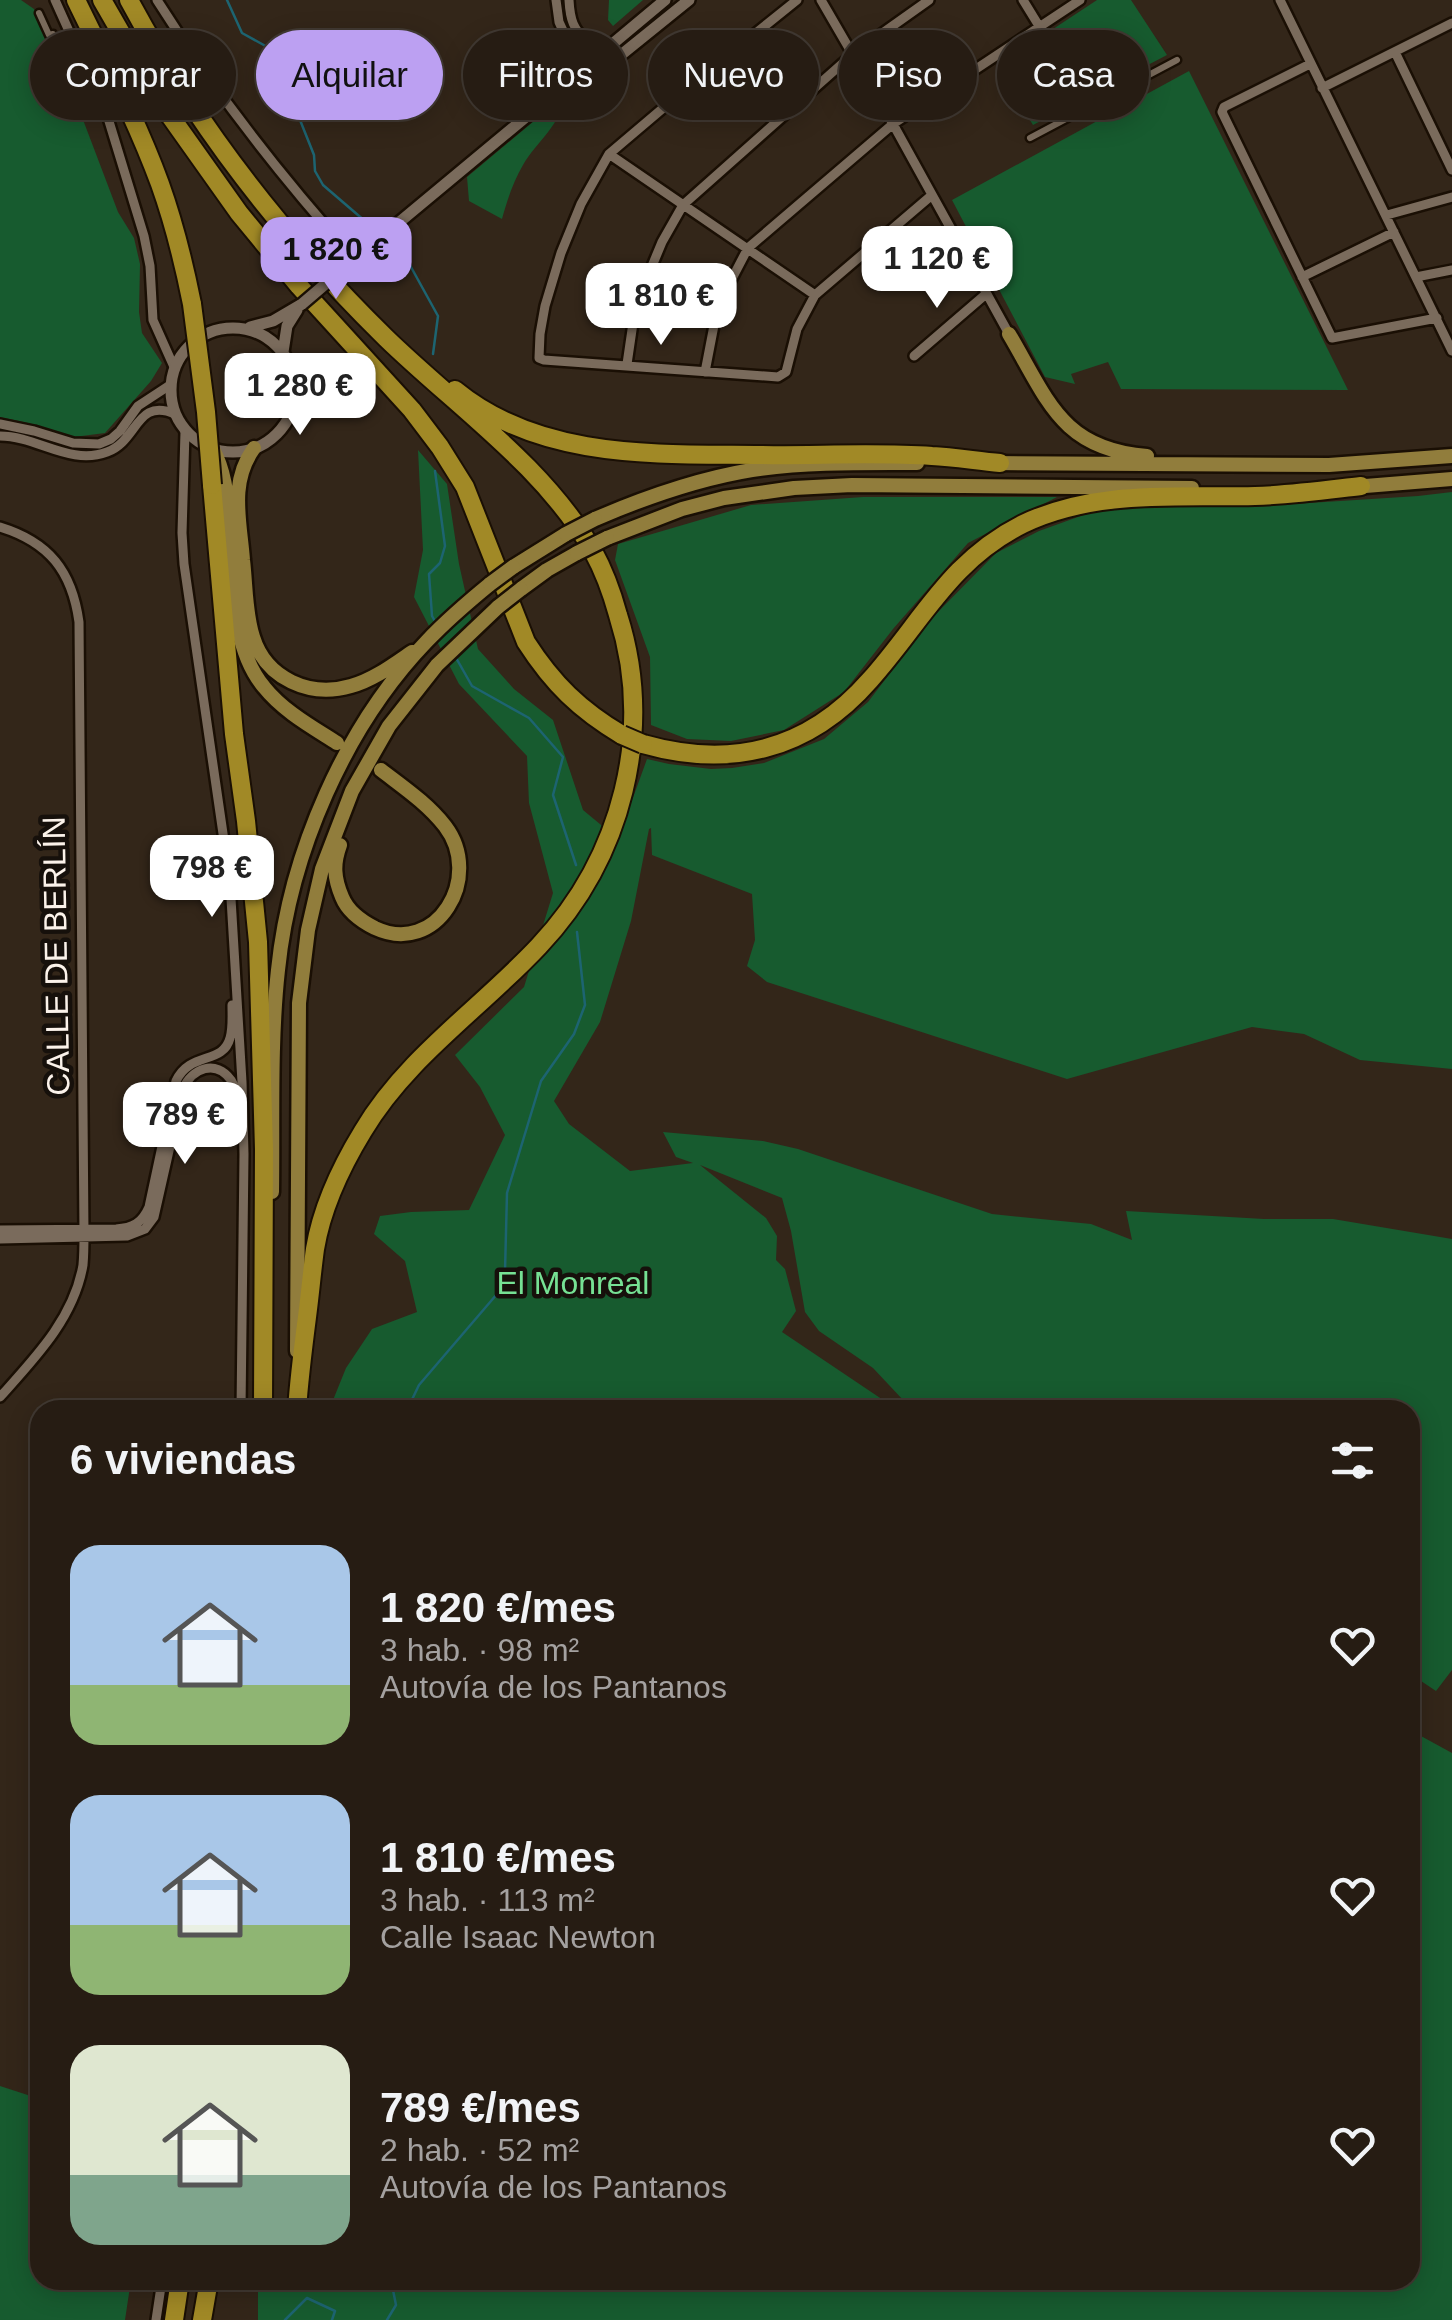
<!DOCTYPE html>
<html lang="es">
<meta charset="utf-8">
<style>
:root{--surface:#261c13;--page:#2e251c;--text:#f1f3f6;--muted:#a4a1a0;--line:#423a33;--accent:#bca0f2}
body{margin:0;font-family:Helvetica,sans-serif;background:var(--page);color:var(--text);height:100vh;display:flex;flex-direction:column;font-size:38px;white-space:nowrap}
*{box-sizing:border-box;margin:0}
p{font-size:32px;color:var(--muted)}
.icon{flex:none;width:55px;height:55px;fill:none;stroke:currentColor;stroke-width:2;stroke-linecap:round;stroke-linejoin:round}
.map{position:relative;flex:1;overflow:hidden}
.drawer{position:absolute;left:30px;top:1400px;width:1390px;height:890px;display:flex;flex-direction:column;background:var(--surface);border-radius:30px;box-shadow:0 5px 25px #0003,0 0 0 2px var(--line)}
.drawer>*{flex:none}
.top-card{position:absolute;left:30px;top:30px;width:1392px;height:90px;display:flex;gap:20px}
.price{position:absolute;translate:-50% -85px;padding:0 22px;border-radius:20px;background:#fff;color:#222;font-size:32px;line-height:65px;filter:drop-shadow(0 2px 5px #0008)}
.price::after{content:'';position:absolute;left:50%;top:60px;width:30px;height:22px;margin-left:-15px;background:inherit;clip-path:polygon(0 0,100% 0,50% 100%)}
.price.current{background:var(--accent);color:#111}
ul{padding:0;list-style:none}
li{display:flex;align-items:center;gap:30px;height:250px;padding:0 40px}
li span{display:grid;place-items:center;flex:none;width:280px;height:200px;border-radius:30px;color:#555}
li>.icon{margin-inline-start:auto}
span .icon{width:120px;height:120px;fill:#fffc;stroke-width:1}
li b{font-size:42px}
h2{display:flex;justify-content:space-between;align-items:center;height:120px;padding:0 40px;font-size:42px}
.tag{padding:0 35px;border-radius:45px;background:var(--surface);box-shadow:0 5px 25px #0003,0 0 0 2px var(--line);font-size:35px;line-height:90px}
.tag.current{background:var(--accent);color:#111}
.map>svg:first-child{display:block}
.green{fill:#175b2f}
.lines{fill:none;stroke-linecap:round;stroke-linejoin:round}
.stream{stroke:#1d6471;stroke-width:2.5}
.pedestrian-casing{stroke:#1a0f04;stroke-width:11}
.minor-casing{stroke:#1a0f04;stroke-width:14}
.tertiary-casing{stroke:#1a0f04;stroke-width:16}
.primary-casing{stroke:#1a0f04;stroke-width:19}
.motorway-casing{stroke:#1a0f04;stroke-width:22}
.pedestrian{stroke:#7a6b5c;stroke-width:6}
.minor{stroke:#7a6b5c;stroke-width:9}
.tertiary{stroke:#7a6b5c;stroke-width:11}
.primary{stroke:#917d3c;stroke-width:14}
.motorway{stroke:#a18926;stroke-width:18}
.tertiary-bridge-casing{stroke:#1a0f04;stroke-width:16;stroke-linecap:butt}
.primary-bridge-casing{stroke:#1a0f04;stroke-width:19;stroke-linecap:butt}
.motorway-bridge-casing{stroke:#1a0f04;stroke-width:22;stroke-linecap:butt}
.tertiary-bridge{stroke:#7a6b5c;stroke-width:11}
.primary-bridge{stroke:#917d3c;stroke-width:14}
.motorway-bridge{stroke:#a18926;stroke-width:18}
.labels{text-anchor:middle;stroke-width:9;stroke-linejoin:round;paint-order:stroke}
.street-label{font-size:32px;fill:#fbf2ea;stroke:#16100b}
.park-label{font-size:32px;fill:#76e194;stroke:#16100b}
</style>
<div class="map">
<svg width="1452" height="2320" viewBox="0 0 1452 2320">
<rect width="100%" height="100%" fill="#332619"/>
<path class="green" d="M0 0H21L34 9 63 67 118 212 134 238 140 264 139 312 142 333 162 363 151 381 105 433 74 437 28 423 0 417Z
M609 0H643L613 26 608 20Z
M1097 0H1131L1167 55 1033 125 997 66Z
M576 67a12 12 0 1 1 24 0a12 12 0 1 1-24 0Z
M1189 71 1348 390 1121 389 1108 362 1071 374 1075 384 1045 377 952 200Z
M565 95C562 124 537 141 523 165 513 182 507 201 502 219L469 201 467 177Z
M418 450 447 484 459 564 478 649 514 689 553 720 583 810 618 839 647 759 669 764 711 769 732 768 764 763 824 739 868 702 932 618 996 553 1039 531 1089 513 1138 507 1263 506 1418 496 1452 492V1069L1360 1060 1304 1034 1252 1027 1067 1079 767 982 747 966 755 940 752 894 652 855 651 828 649 829 631 921 600 1022 554 1101 569 1124 630 1171 693 1163 676 1157 663 1132 763 1141 798 1149 992 1214 1091 1224 1132 1240 1126 1211 1264 1219H1333L1452 1239V1670L1436 1691 1421 1681 1418 1671 1410 1660V1410L921 1409 904 1401 873 1368 819 1331 805 1312 791 1231 782 1198 700 1165 766 1218 777 1236 776 1260 785 1269 796 1311 782 1332 898 1410H329L346 1368 372 1329 417 1312 405 1261 374 1234 380 1216 411 1212 469 1210 505 1135 480 1087 455 1055 524 987 553 893 529 803 527 756 459 684 414 597 423 550Z
M863 497H1057L968 543 893 629 844 692 784 730 731 741 687 739 651 725 650 657 615 560 618 544 751 505Z
M1410 1730 1452 1753V2320H258V2280H1410Z
M0 2086 40 2099V2280H131L125 2320H0Z"/>
<g class="lines">
<path class="stream" d="M227 0 242 33 280 54 290 95 314 155 315 171 323 185 380 234
M386 240 406 258 438 316 433 354
M435 471 445 546 440 563 429 574 432 616 436 623
M455 656 472 686 529 718 563 757 553 795 576 865
M407 1410 419 1385 497 1294 505 1271 507 1193 541 1081 574 1034 585 1005 577 932
M416 2280 427 2283 428 2280
M518 2280H526
M285 2320 307 2298 335 2311 332 2320
M387 2320 396 2305 391 2280"/>
<defs>
<path id="pedestrian" d="M39 13 49 35 53 34 63 57 67 55 77 78 72 80 82 102
M1030 138 1177 60"/>
<path id="minor" d="M55 0 108 118 144 236 150 266 153 320 174 367
M157 0C215 92 282 178 355 259
M556 0 559 22 571 48
M569 0C570 19 573 30 588 42
M797 0 675 98 609 154 581 204 561 253 545 306 540 334 539 358 544 360 778 377 786 372 797 329 815 295 932 195
M821 0 893 124 1009 334
M1023 0 1039 26
M1280 0 1452 351
M1395 52 1452 170
M1310 64 1224 107 1222 112 1332 338 1437 318
M1322 88 1452 23
M609 154 815 295
M1387 215 1452 197
M1302 277 1394 232
M1416 277 1452 270
M914 356 986 294
M627 364 633 323 645 283 662 242 683 205 853 54 929 0
M705 372 716 315 725 292 748 248 893 124 1080 0
M0 424 34 431 73 443 99 444 111 439 120 431 138 406 170 385
M185 432 182 533 184 564 230 882 242 1082 244 1154 241 1410
M0 436C37 436 70 466 107 452 138 441 136 397 175 414
M0 527C49 542 72 571 79 622L84 1233C84 1243 84 1254 83 1265 74 1318 35 1358 0 1397
M0 1230 116 1229C133 1228 142 1223 149 1207L176 1081C190 1051 223 1065 230 1038 233 1028 232 1016 232 1005
M0 1239 127 1236 145 1229 154 1217 183 1089C192 1068 216 1059 231 1080 236 1088 237 1097 238 1105
M156 2320 162 2280"/>
<path id="tertiary" d="M563 66a24 24 0 1 1 48 0a24 24 0 1 1-48 0Z
M604 49 610 46 665 0
M611 63 689 0
M343 269 568 82
M250 327 273 321 302 304
M171 390a62 62 0 1 1 124 0a62 62 0 1 1-124 0Z
M283 352 287 326 297 310"/>
<path id="primary" d="M1009 334C1048 400 1061 449 1147 456
M254 448C229 483 240 520 243 560 246 585 245 612 253 637 266 679 310 698 351 686 373 680 393 665 412 652
M213 449C227 475 227 502 230 531 234 581 230 646 264 687 283 711 312 727 337 743
M993 463 1329 465 1452 456
M1353 487 1452 479
M595 519C646 497 697 479 752 470 806 462 862 463 917 463
M607 538 682 509 724 498 794 488 852 485 1192 488
M513 567 566 534
M521 589 547 570 577 553
M340 845C333 864 334 878 342 897 348 912 361 921 375 928 437 957 484 877 445 826 427 803 403 787 381 770
M272 1192C273 1119 270 1043 278 970 290 853 345 726 427 641 447 620 468 602 490 584
M297 1351 299 1003 308 930 322 869 352 791 389 726 437 665 498 607"/>
<path id="motorway" d="M76 0C105 60 137 121 160 184 174 223 184 264 192 304
M102 0 163 106 239 213 299 286 412 410 440 447 465 487 526 642C553 684 580 710 622 735
M129 0C196 125 285 239 386 338 456 406 544 466 593 551 604 571 612 593 618 615 655 731 622 858 539 946 481 1008 406 1058 363 1131 341 1167 322 1207 315 1249 312 1271 310 1294 307 1317 303 1348 299 1379 297 1410
M455 390C539 459 652 454 755 455 814 456 873 452 932 456 954 457 977 461 1000 463
M212 485 234 734 246 821 258 942 264 1149 263 1410
M643 744C731 769 809 750 870 680 922 622 949 561 1023 524 1096 489 1177 498 1255 496 1290 495 1326 490 1361 486
M174 2320 180 2280
M202 2320 209 2280"/>
</defs>
<use href="#pedestrian" class="pedestrian-casing"/>
<use href="#minor" class="minor-casing"/>
<use href="#tertiary" class="tertiary-casing"/>
<use href="#primary" class="primary-casing"/>
<use href="#motorway" class="motorway-casing"/>
<use href="#pedestrian" class="pedestrian"/>
<use href="#minor" class="minor"/>
<use href="#tertiary" class="tertiary"/>
<use href="#primary" class="primary"/>
<use href="#motorway" class="motorway"/>
<defs>
<path id="tertiary-bridge" d="M302 304 343 269"/>
<path id="primary-bridge" d="M566 534 595 519
M577 553 607 538
M490 584 513 567
M498 607 521 589"/>
<path id="motorway-bridge" d="M192 304 206 412 212 485
M622 735 643 744"/>
</defs>
<use href="#tertiary-bridge" class="tertiary-bridge-casing"/>
<use href="#primary-bridge" class="primary-bridge-casing"/>
<use href="#motorway-bridge" class="motorway-bridge-casing"/>
<use href="#tertiary-bridge" class="tertiary-bridge"/>
<use href="#primary-bridge" class="primary-bridge"/>
<use href="#motorway-bridge" class="motorway-bridge"/>
</g>
<g class="labels">
<g class="street-label">
<text transform="translate(56 956) rotate(-91)" y="11">CALLE DE BERLÍN</text>
</g>
<g class="park-label">
<text x="573" y="1294">El Monreal</text>
</g>
</g>
</svg>
<b class="price current" style="left:336px;top:302px">1 820 €</b>
<b class="price" style="left:937px;top:311px">1 120 €</b>
<b class="price" style="left:661px;top:348px">1 810 €</b>
<b class="price" style="left:300px;top:438px">1 280 €</b>
<b class="price" style="left:212px;top:920px">798 €</b>
<b class="price" style="left:185px;top:1167px">789 €</b>
<div class="top-card">
<a class="tag">Comprar</a>
<a class="tag current">Alquilar</a>
<a class="tag">Filtros</a>
<a class="tag">Nuevo</a>
<a class="tag">Piso</a>
<a class="tag">Casa</a>
</div>
<section class="drawer">
<h2>6 viviendas<svg class="icon" aria-label="filters" viewBox="0 0 24 24"><path d="M4 7h16M4 17h16"/><circle cx="9" cy="7" r="2"/><circle cx="15" cy="17" r="2"/></svg></h2>
<ul>
<li><span style="background:linear-gradient(#a9c7e8 70%,#8fb573 0)"><svg class="icon" aria-label="home" viewBox="0 0 24 24"><path d="M3 11l9-7 9 7M6 9v11h12V9"/></svg></span><div><b>1 820 €/mes</b><p>3 hab. · 98 m²</p><p>Autovía de los Pantanos</p></div><svg class="icon" aria-label="heart" viewBox="0 0 24 24"><path d="M12 20l-8-8c-3-5 5-10 8-4 3-6 11-1 8 4z"/></svg></li>
<li><span style="background:linear-gradient(#a9c7e8 65%,#8fb573 0)"><svg class="icon" aria-label="home" viewBox="0 0 24 24"><path d="M3 11l9-7 9 7M6 9v11h12V9"/></svg></span><div><b>1 810 €/mes</b><p>3 hab. · 113 m²</p><p>Calle Isaac Newton</p></div><svg class="icon" aria-label="heart" viewBox="0 0 24 24"><path d="M12 20l-8-8c-3-5 5-10 8-4 3-6 11-1 8 4z"/></svg></li>
<li><span style="background:linear-gradient(#dfe7d0 65%,#7fa58c 0)"><svg class="icon" aria-label="home" viewBox="0 0 24 24"><path d="M3 11l9-7 9 7M6 9v11h12V9"/></svg></span><div><b>789 €/mes</b><p>2 hab. · 52 m²</p><p>Autovía de los Pantanos</p></div><svg class="icon" aria-label="heart" viewBox="0 0 24 24"><path d="M12 20l-8-8c-3-5 5-10 8-4 3-6 11-1 8 4z"/></svg></li>
</ul>
</section>
</div>
